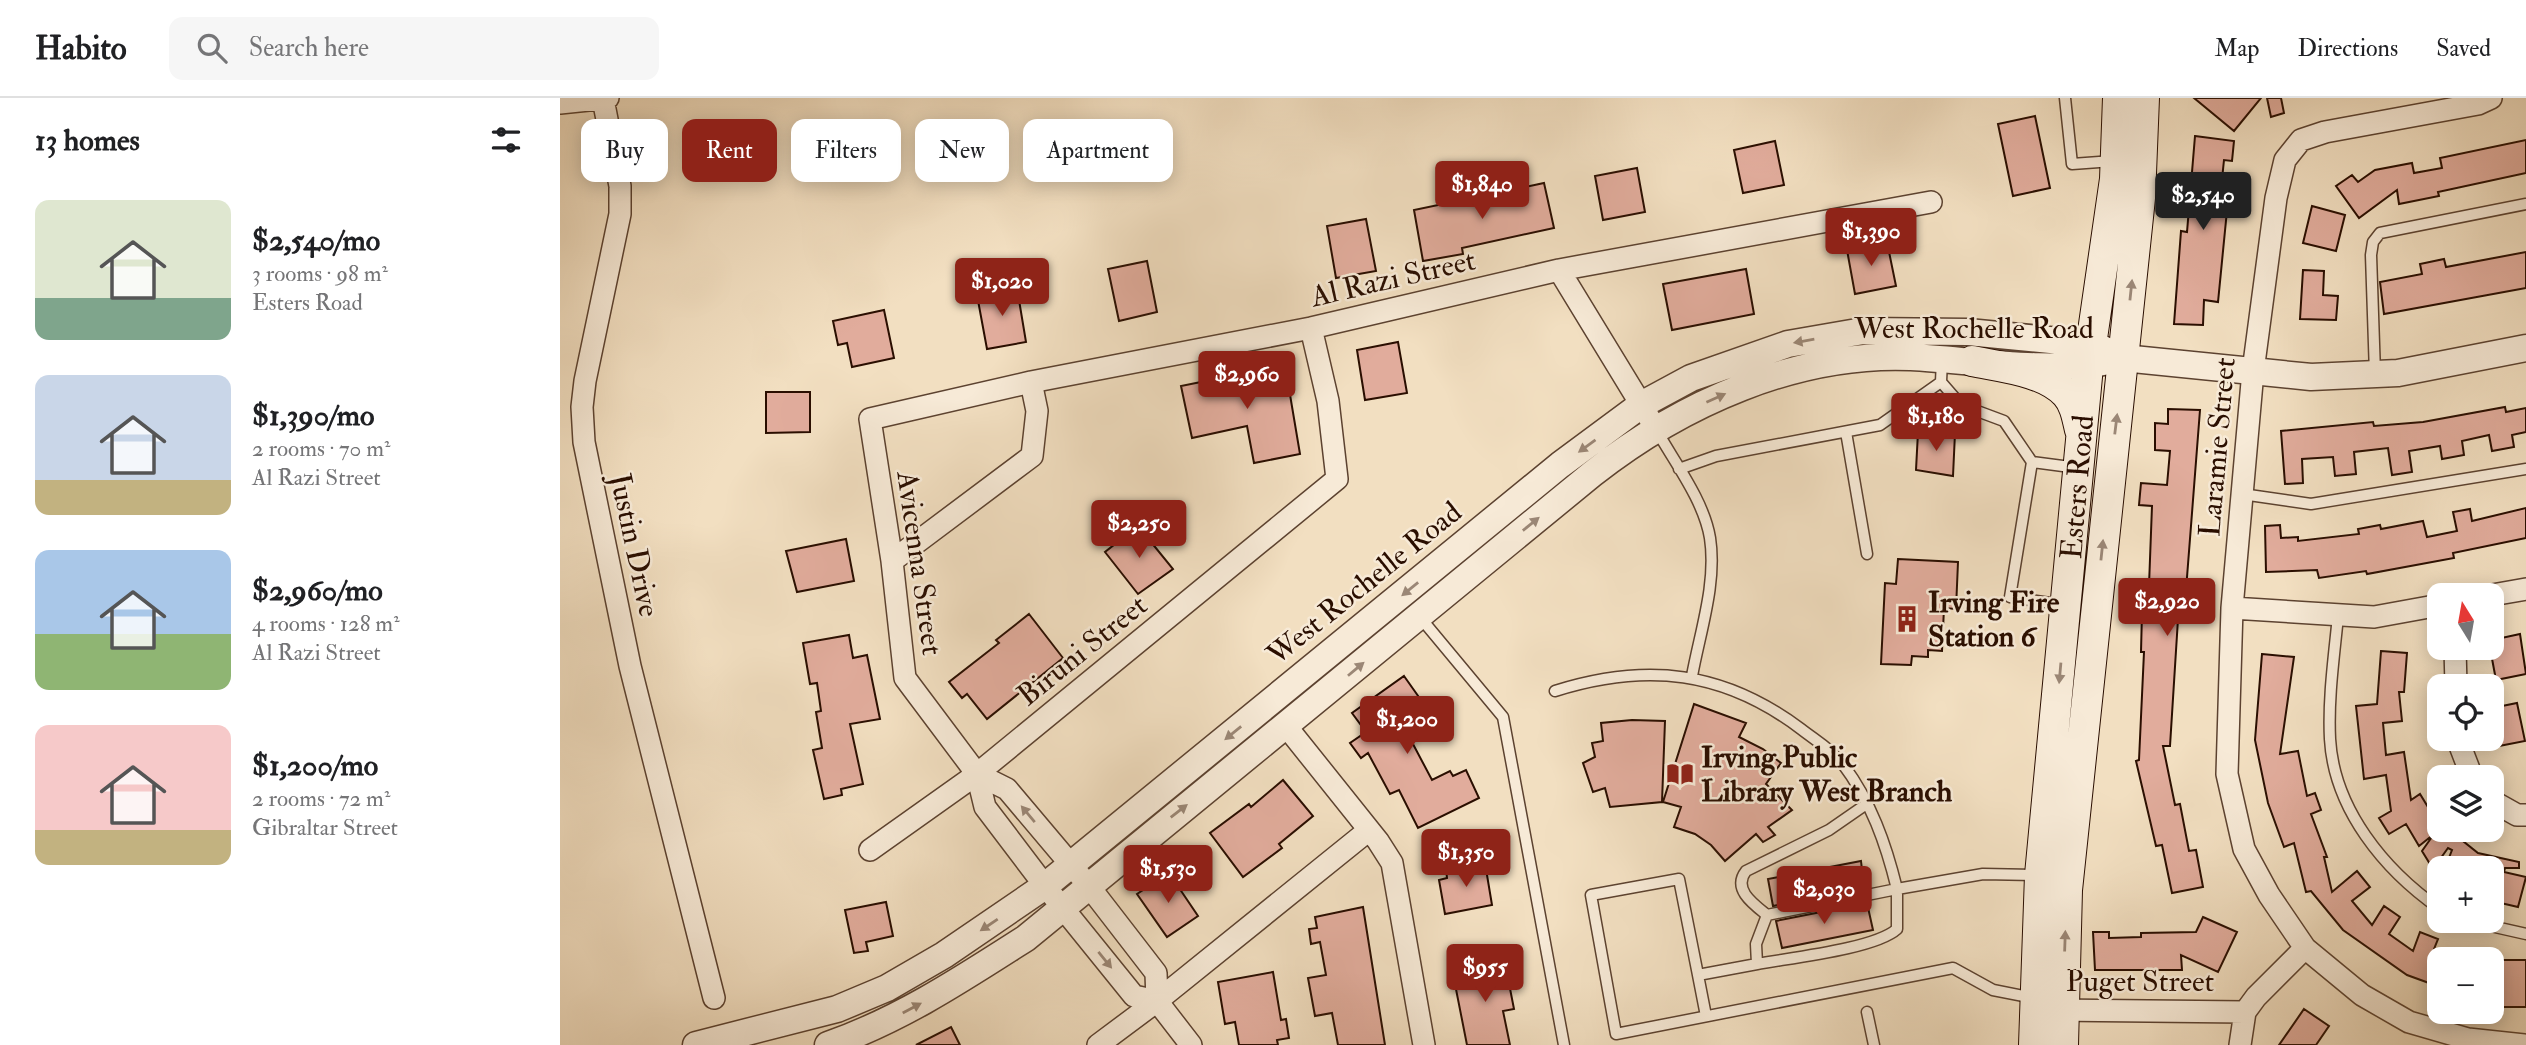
<!DOCTYPE html>
<meta charset="utf-8">
<style>
:root{--surface:#fff;--page:#f6f6f6;--text:#202124;--muted:#757577;--line:#e0e0e0;--accent:#8f2418}
body{margin:0;font-family:"IM FELL Double Pica",serif;background:var(--page);color:var(--text);height:100vh;display:flex;flex-direction:column;font-size:26px;white-space:nowrap}
*{box-sizing:border-box;margin:0}
p{font-size:23px;color:var(--muted)}
.icon{flex:none;width:38px;height:38px;fill:none;stroke:currentColor;stroke-width:2;stroke-linecap:round;stroke-linejoin:round}
.map{position:relative;flex:1;overflow:hidden}
.side{display:flex;flex-direction:column;background:var(--surface);width:560px}
.side>*{flex:none}
.banner{position:absolute;left:21px;top:21px;width:665px;height:63px;display:flex;gap:14px}
.needle{width:46px;rotate:349deg}
.tools{position:absolute;left:1867px;top:485px;display:grid;gap:14px}
.tools a{display:grid;place-items:center;width:77px;height:77px;border-radius:14px;background:var(--surface);box-shadow:0 4px 18px #0003;font-size:35px}
.price{position:absolute;translate:-50% -60px;padding:0 16px;border-radius:7px;background:var(--accent);color:#fff;font-size:23px;line-height:46px;filter:drop-shadow(0 2px 4px #0008)}
.price::after{content:'';position:absolute;left:50%;top:42px;width:21px;height:16px;margin-left:-10px;background:inherit;clip-path:polygon(0 0,100% 0,50% 100%)}
.price.selected{background:#222;color:#fff}
ul{padding:0;list-style:none}
li{display:flex;align-items:center;gap:21px;height:175px;padding:0 35px}
li span{display:grid;place-items:center;flex:none;width:196px;height:140px;border-radius:14px;color:#555}
li>.icon{margin-inline-start:auto}
span .icon{width:84px;height:84px;fill:#fffc;stroke-width:1}
li b{font-size:30px}
h2{display:flex;justify-content:space-between;align-items:center;height:84px;padding:0 35px;font-size:30px}
.tag{padding:0 24px;border-radius:14px;background:var(--surface);box-shadow:0 4px 18px #0003;font-size:24px;line-height:63px}
.tag.selected{background:var(--accent);color:#fff}
header{display:flex;align-items:center;gap:42px;box-sizing:border-box;height:98px;padding:0 35px;background:var(--surface);border-bottom:2px solid var(--line)}
header strong{font-size:33px}
nav{display:flex;gap:38px;margin-inline-start:auto;font-size:24px}
.search{width:490px;height:63px;background:var(--page);display:flex;align-items:center;gap:18px;box-sizing:border-box;padding:0 24px;border-radius:14px;color:var(--muted);font-size:26px}
main{display:flex;flex:1;min-height:0}
.map>svg:first-child{display:block}
.building{fill:#e1ac9c;stroke:#2a0e00;stroke-width:2}
.lines{fill:none;stroke-linecap:round;stroke-linejoin:round}
.service-casing{stroke:#5c4230;stroke-width:13}
.minor-casing{stroke:#5c4230;stroke-width:24}
.tertiary-casing{stroke:#5c4230;stroke-width:29}
.secondary-casing{stroke:#2a0e00;stroke-width:32}
.service{stroke:#f7ead7;stroke-width:10}
.minor{stroke:#f7ead7;stroke-width:21}
.tertiary{stroke:#f7ead7;stroke-width:26}
.secondary{stroke:#f7ead7;stroke-width:30}
.oneway{fill:#9b8776}
.labels{text-anchor:middle;stroke-width:5;stroke-linejoin:round;paint-order:stroke}
.street-label{font-size:30px;fill:#2a0e00;stroke:#f7ead7}
.poi-label{font-size:30px;font-weight:bold;fill:#2a0e00;stroke:#f7ead7;text-anchor:start}
</style>
<header>
<strong>Habito</strong>
<div class="search"><svg class="icon" aria-label="search" viewBox="0 0 24 24"><circle cx="10" cy="10" r="6"/><path d="M15 15l6 6"/></svg>Search here</div>
<nav><a>Map</a><a>Directions</a><a>Saved</a></nav>
</header>
<main>
<section class="side">
<h2>13 homes<svg class="icon" aria-label="filters" viewBox="0 0 24 24"><path d="M4 7h16M4 17h16"/><circle cx="9" cy="7" r="2"/><circle cx="15" cy="17" r="2"/></svg></h2>
<ul>
<li><span style="background:linear-gradient(#dfe7d0 70%,#7fa58c 0)"><svg class="icon" aria-label="home" viewBox="0 0 24 24"><path d="M3 11l9-7 9 7M6 9v11h12V9"/></svg></span><div><b>$2,540/mo</b><p>3 rooms · 98 m²</p><p>Esters Road</p></div></li>
<li><span style="background:linear-gradient(#c9d6e8 75%,#c2b280 0)"><svg class="icon" aria-label="home" viewBox="0 0 24 24"><path d="M3 11l9-7 9 7M6 9v11h12V9"/></svg></span><div><b>$1,390/mo</b><p>2 rooms · 70 m²</p><p>Al Razi Street</p></div></li>
<li><span style="background:linear-gradient(#a9c7e8 60%,#8fb573 0)"><svg class="icon" aria-label="home" viewBox="0 0 24 24"><path d="M3 11l9-7 9 7M6 9v11h12V9"/></svg></span><div><b>$2,960/mo</b><p>4 rooms · 128 m²</p><p>Al Razi Street</p></div></li>
<li><span style="background:linear-gradient(#f6c9c9 75%,#c2b280 0)"><svg class="icon" aria-label="home" viewBox="0 0 24 24"><path d="M3 11l9-7 9 7M6 9v11h12V9"/></svg></span><div><b>$1,200/mo</b><p>2 rooms · 72 m²</p><p>Gibraltar Street</p></div></li>
</ul>
</section>
<div class="map">
<svg width="1966" height="947" viewBox="0 0 1966 947">
<rect width="100%" height="100%" fill="#f2dfc1"/>
<filter id="stains"><feTurbulence type="fractalNoise" baseFrequency=".00286" numOctaves="4"/><feColorMatrix values="0 0 0 0 .2 0 0 0 0 .09 0 0 0 0 .02 0 0 0 .5 -.17"/></filter>
<radialGradient id="worn" r=".72"><stop offset=".6" stop-color="#630" stop-opacity="0"/><stop offset="1" stop-color="#630" stop-opacity=".3"/></radialGradient>
<path class="building" d="M1634 0H1701L1674 33Z
M1707 0H1721L1724 15 1711 19Z
M1475 18 1490 90 1453 98 1438 26Z
M1635 38 1674 43 1672 63 1664 62 1661 91 1669 92 1658 204 1644 202 1643 227 1614 226 1621 133 1627 134Z
M1966 42V75L1878 94 1879 98 1839 106 1837 92 1799 120 1776 88 1792 77 1798 84 1815 72 1852 65 1854 75 1882 70 1880 60Z
M1215 43 1224 87 1183 95 1174 52Z
M1077 70 1085 114 1043 122 1035 78Z
M984 85 994 130 902 150 903 156 863 163 854 112Z
M1752 108 1785 117 1776 153 1743 145Z
M806 121 816 173 776 180 767 128Z
M1327 144 1336 188 1295 196 1287 152Z
M1966 154V190L1824 216 1820 184 1862 176 1860 166 1884 161 1886 169Z
M587 163 597 214 559 223 548 171Z
M1186 171 1194 216 1112 232 1103 186Z
M1743 172 1764 173 1763 197 1778 198 1776 222 1740 221Z
M457 190 466 244 427 251 417 197Z
M324 212 334 260 292 269 287 245 278 247 273 223Z
M838 244 847 295 805 302 797 252Z
M725 267 740 356 694 365 687 328 632 340 621 288Z
M206 294H250V334L206 335Z
M1945 309 1946 314 1966 310V334L1952 337 1954 349 1932 353 1929 337 1902 343 1904 357 1882 361 1880 348 1849 353 1852 374 1832 377 1828 350 1794 354 1796 376 1775 378 1773 359 1742 361 1743 385 1725 386 1721 333 1813 324 1814 328 1863 324Z
M1608 311 1640 312 1625 505H1619L1610 648H1603L1615 707 1620 706 1629 753 1636 752 1643 789 1612 795 1602 747 1596 748 1576 663 1579 662 1584 554H1581L1582 514H1588L1592 408 1579 407 1581 385 1607 387 1610 353 1595 352V325L1608 326Z
M1358 334 1395 335 1393 378 1356 372Z
M1966 410V440L1893 455 1894 460 1807 476 1806 473 1759 480 1757 472 1706 474 1705 428 1720 427 1721 440 1738 439V443L1799 436 1798 431 1820 427 1821 431 1863 423 1867 439 1897 433 1893 414 1910 411 1912 423Z
M578 428 613 471 578 496 545 454Z
M286 441 294 483 237 494 226 453Z
M1338 461 1398 464 1396 511 1384 510 1382 553 1368 552V559L1352 558 1351 567 1321 566 1325 485 1336 486Z
M469 516 503 560 427 621 407 596 402 600 389 584 439 545 436 542Z
M1960 536 1966 576 1936 582 1930 550 1932 542Z
M289 537 293 560 307 557 320 621 290 626 303 686 281 691 282 697 264 701 253 652 262 650 256 614 261 613 257 585 250 586 243 545Z
M1821 553 1847 555 1844 594H1839L1842 623 1823 625 1826 657 1844 654 1851 702 1860 696 1885 737 1889 732 1918 755 1959 764V770H1945L1944 774 1966 779 1958 809 1932 803V770H1915L1917 763 1909 761 1905 770H1885L1892 752 1888 750 1873 771 1862 753 1874 736 1859 748 1846 726 1829 736 1819 720 1831 713 1826 677 1804 681 1796 608 1817 606Z
M1702 556 1734 559 1720 656 1738 653 1747 698 1755 695 1761 712 1751 716 1767 759H1764L1772 794 1797 773 1810 789 1792 803 1812 827 1824 808 1840 819 1829 836 1853 853 1860 834 1878 841 1870 861 1880 865V889L1847 877 1783 832 1751 793 1746 794 1734 745 1724 749 1708 705 1695 642Z
M844 578 868 612 844 629 872 682 890 673 893 678 906 672 919 700 858 730 839 692 830 696 808 655 801 660 790 645 806 634 792 615Z
M1957 605 1965 643 1934 649 1932 610Z
M1134 606 1186 625 1179 639 1203 651 1221 665 1206 686 1232 712 1208 729 1215 737 1203 744 1196 736 1165 763 1151 747 1135 736 1114 729 1121 709 1103 704Z
M1072 622 1105 623 1102 704 1050 709 1045 690 1033 694 1023 665 1035 659 1032 645 1043 643 1041 625Z
M723 682 753 718 719 746 722 750 683 779 650 735 689 706 691 709Z
M1301 763 1304 790 1213 808 1208 781Z
M925 765 932 807 885 816 879 782 887 780 886 771Z
M609 775 638 818 607 839 577 796Z
M326 804 333 838 306 844 308 853 294 855 285 812Z
M1307 805 1313 832 1222 850 1216 823Z
M803 809 825 947H778L772 915 755 918 748 880 766 877 760 844 751 846 749 831 757 830 755 819Z
M1643 819 1677 834 1658 874 1621 857 1622 872H1535L1533 834H1549V840L1581 839V835L1636 834Z
M1932 862H1966V909H1932Z
M945 865 954 911 943 913 950 947H907L893 876Z
M713 874 721 922 726 921 729 940 717 942 718 947H679L675 924 665 926 658 884Z
M1744 911 1769 928 1756 947H1719Z
M391 929 400 947H356Z"/>
<g class="lines">
<defs>
<path id="service" d="M1505 0 1512 66 1553 63
M1815 276 1811 157 1813 144 1820 135 1966 106
M1381 284 1401 307 1444 323 1472 364 1518 370
M1097 333C1115 365 1144 403 1150 440 1157 485 1140 534 1132 578
M1286 334 1307 456
M1472 364 1450 499 1504 507
M1119 371 1156 358 1320 327 1381 284 1382 261
M1682 396 1751 406 1966 371
M859 518 943 619 1004 947
M1778 518C1774 559 1768 600 1770 641 1774 711 1824 772 1880 811
M995 593C1087 564 1164 573 1241 631 1255 642 1271 651 1282 665 1311 703 1326 746 1337 791L1423 776 1478 777
M1207 817 1196 846 1197 866C1229 860 1315 851 1337 831V791L1207 817C1193 806 1172 791 1186 773L1269 732 1308 705
M1904 822 1966 836
M1197 866 1138 877 1119 781 1031 797 1056 936 1393 870 1433 892 1474 900
M1138 877 1146 918
M1307 914 1314 947"/>
<path id="minor" d="M1931 0 1918 6 1765 34 1741 42 1725 62 1716 100 1693 273 1672 510 1667 676 1684 751 1709 797 1745 850 1802 897 1849 924 1908 941 1964 947
M43 1 60 88V116L25 283 22 309 24 344 70 568 154 900
M0 5 48 0
M999 172 1096 331
M332 463 472 358 477 313 471 284
M1932 497 1966 491
M1672 510 1814 519 1880 507
M1895 550 1896 588
M726 628 818 743 832 765 864 947
M1897 640 1912 679
M417 676 447 691 528 787 596 875 597 903 574 898 485 788 425 709 417 676 345 580 332 463 310 321 471 284 751 230 999 172 1371 104
M1932 703 1957 717H1966
M310 752 417 676 777 381 768 303 751 230
M597 903 631 947
M1492 912 1685 914
M538 947 597 903 809 732
M1680 947 1685 914 1696 899 1745 850"/>
<path id="tertiary" d="M136 947 277 911 327 890 384 857 485 788 1000 367 1081 307 1131 280 1228 246 1303 233 1408 234 1531 246 1563 260 1751 279 1838 275 1966 250
M268 947C340 922 402 881 466 840L1032 376C1121 306 1236 254 1351 259 1411 262 1491 276 1548 263"/>
<path id="secondary" d="M1412 263C1441 269 1485 273 1506 296 1515 306 1517 319 1520 332
M1474 947 1480 777 1528 268 1555 81 1558 0
M1503 947 1507 792 1580 100 1584 0"/>
</defs>
<use href="#service" class="service-casing"/>
<use href="#minor" class="minor-casing"/>
<use href="#tertiary" class="tertiary-casing"/>
<use href="#secondary" class="secondary-casing"/>
<use href="#service" class="service"/>
<use href="#minor" class="minor"/>
<use href="#tertiary" class="tertiary"/>
<use href="#secondary" class="secondary"/>
</g>
<defs><path id="oneway-solid" d="M-6-.8H1V-3.2L6.5 0L1 3.2V.8H-6Z" transform="scale(1.75)"/></defs>
<g class="oneway">
<use href="#oneway-solid" transform="translate(1571 192) rotate(-84)"/>
<use href="#oneway-solid" transform="translate(1244 243) rotate(170)"/>
<use href="#oneway-solid" transform="translate(1156 300) rotate(-24)"/>
<use href="#oneway-solid" transform="translate(1556 326) rotate(-83)"/>
<use href="#oneway-solid" transform="translate(1027 348) rotate(144)"/>
<use href="#oneway-solid" transform="translate(971 426) rotate(-39)"/>
<use href="#oneway-solid" transform="translate(1542 452) rotate(-84)"/>
<use href="#oneway-solid" transform="translate(850 491) rotate(141)"/>
<use href="#oneway-solid" transform="translate(796 571) rotate(-40)"/>
<use href="#oneway-solid" transform="translate(1500 575) rotate(95)"/>
<use href="#oneway-solid" transform="translate(673 635) rotate(141)"/>
<use href="#oneway-solid" transform="translate(619 713) rotate(-38)"/>
<use href="#oneway-solid" transform="translate(468 716) rotate(-130)"/>
<use href="#oneway-solid" transform="translate(429 827) rotate(146)"/>
<use href="#oneway-solid" transform="translate(1505 843) rotate(-88)"/>
<use href="#oneway-solid" transform="translate(545 862) rotate(51)"/>
<use href="#oneway-solid" transform="translate(352 910) rotate(-28)"/>
</g>
<defs>
<symbol id="building-bare" viewBox="-9 -9 18 18"><path d="M-4-6H4V6H1V3H-1V6H-4ZM-2.5-4.3h1.7v1.8h-1.7ZM.8-4.3h1.7v1.8H.8ZM-2.5-1h1.7V.8h-1.7ZM.8-1h1.7V.8H.8Z" fill="#8f2418" stroke="#f7ead7" stroke-width="2.5" paint-order="stroke"/></symbol>
<symbol id="library-bare" viewBox="-9 -9 18 18"><path d="M-6-4Q-3-5.5-.7-3.5V5Q-3 3-6 4ZM6-4Q3-5.5 .7-3.5V5Q3 3 6 4Z" fill="#8f2418" stroke="#f7ead7" stroke-width="2.5" paint-order="stroke"/></symbol>
</defs>
<g fill-rule="evenodd">
<use href="#building-bare" x="1328" y="502" width="38" height="38"/>
<use href="#library-bare" x="1101" y="657" width="38" height="38"/>
</g>
<g class="labels">
<g class="street-label">
<text transform="translate(833 180) rotate(-13)" y="10">Al Razi Street</text>
<text x="1414" y="240">West Rochelle Road</text>
<text transform="translate(1657 349) rotate(-85)" y="10">Laramie Street</text>
<text transform="translate(1517 389) rotate(-85)" y="10">Esters Road</text>
<text transform="translate(75 447) rotate(78)" y="10">Justin Drive</text>
<text transform="translate(360 465) rotate(82)" y="10">Avicenna Street</text>
<text transform="translate(804 485) rotate(-39)" y="10">West Rochelle Road</text>
<text transform="translate(522 552) rotate(-39)" y="10">Biruni Street</text>
<text x="1580" y="893">Puget Street</text>
</g>
<g class="poi-label">
<text x="1368" y="514">Irving Fire<tspan x="1368" dy="34">Station 6</tspan></text>
<text x="1141" y="669">Irving Public<tspan x="1141" dy="34">Library West Branch</tspan></text>
</g>
</g>
<rect width="100%" height="100%" filter="url(#stains)"/>
<rect width="100%" height="100%" fill="url(#worn)"/>
</svg>
<div class="tools">
<a><svg class="needle" viewBox="-14 -14 28 28"><path d="M0-13l5 13h-10z" fill="#e53935"/><path d="M0 13l5-13h-10z" fill="#757577"/></svg></a>
<a><svg class="icon" aria-label="locate" viewBox="0 0 24 24"><circle cx="12" cy="12" r="6"/><path d="M12 2v4M12 18v4M2 12h4M18 12h4"/></svg></a>
<a><svg class="icon" aria-label="layers" viewBox="0 0 24 24"><path d="M12 4l9 5-9 5-9-5zM3 14l9 5 9-5"/></svg></a>
<a>+</a>
<a>−</a>
</div>
<b class="price" style="left:922px;top:123px">$1,840</b>
<b class="price selected" style="left:1643px;top:134px">$2,540</b>
<b class="price" style="left:1311px;top:170px">$1,390</b>
<b class="price" style="left:442px;top:220px">$1,020</b>
<b class="price" style="left:687px;top:313px">$2,960</b>
<b class="price" style="left:1376px;top:355px">$1,180</b>
<b class="price" style="left:579px;top:462px">$2,250</b>
<b class="price" style="left:1607px;top:540px">$2,920</b>
<b class="price" style="left:847px;top:658px">$1,200</b>
<b class="price" style="left:906px;top:791px">$1,350</b>
<b class="price" style="left:608px;top:807px">$1,530</b>
<b class="price" style="left:1264px;top:828px">$2,030</b>
<b class="price" style="left:925px;top:906px">$955</b>
<div class="banner">
<a class="tag">Buy</a>
<a class="tag selected">Rent</a>
<a class="tag">Filters</a>
<a class="tag">New</a>
<a class="tag">Apartment</a>
</div>
</div>
</main>
